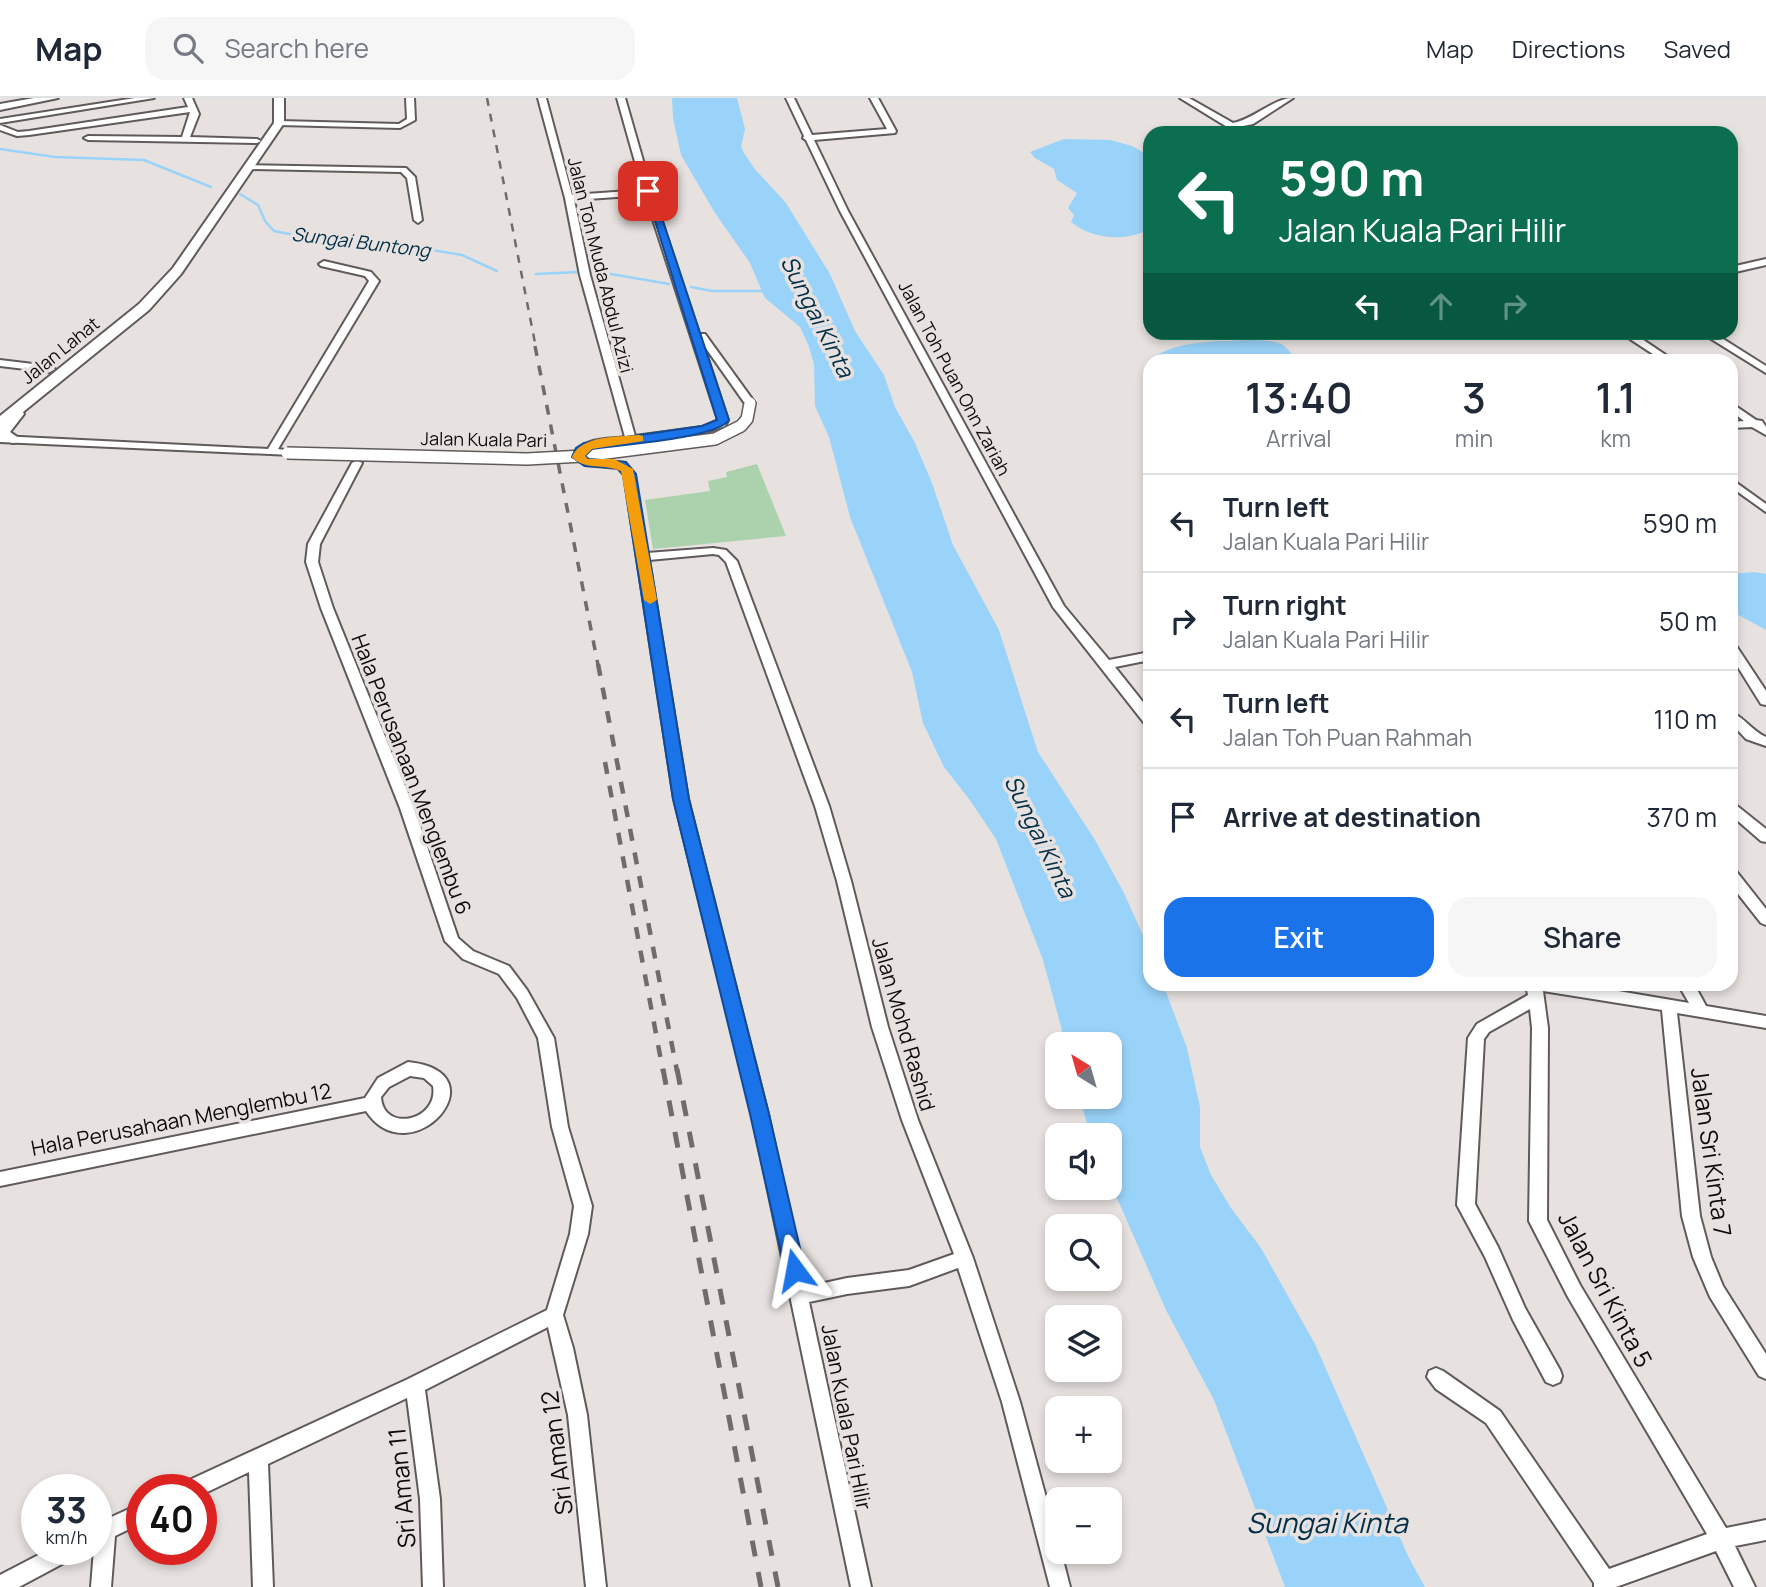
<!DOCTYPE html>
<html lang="en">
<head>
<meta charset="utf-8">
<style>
  :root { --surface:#fff; --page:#f6f6f7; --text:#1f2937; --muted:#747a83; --line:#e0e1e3; --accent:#1a73e8 }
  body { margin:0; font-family:Manrope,sans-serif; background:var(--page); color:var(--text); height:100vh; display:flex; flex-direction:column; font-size:26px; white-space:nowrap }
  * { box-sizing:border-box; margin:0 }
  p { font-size:23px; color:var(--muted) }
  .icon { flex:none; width:38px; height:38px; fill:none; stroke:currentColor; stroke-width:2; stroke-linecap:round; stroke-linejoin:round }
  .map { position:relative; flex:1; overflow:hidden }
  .sheet { position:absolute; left:1143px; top:256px; width:595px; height:637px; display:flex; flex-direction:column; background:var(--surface); border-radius:21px; box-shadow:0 4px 10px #0003 }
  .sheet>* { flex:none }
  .banner { position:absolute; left:1143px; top:28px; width:595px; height:214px; border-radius:21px; box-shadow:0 4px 10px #0003; background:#0b6e4f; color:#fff; overflow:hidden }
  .needle { width:46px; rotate:323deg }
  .fabs { position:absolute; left:1045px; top:934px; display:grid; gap:14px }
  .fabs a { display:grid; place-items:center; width:77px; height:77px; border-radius:14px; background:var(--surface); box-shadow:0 4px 10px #0003; font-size:35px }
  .speed { position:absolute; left:21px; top:1376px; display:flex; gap:14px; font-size:35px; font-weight:700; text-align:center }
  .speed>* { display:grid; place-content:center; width:91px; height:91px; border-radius:50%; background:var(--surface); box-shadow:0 4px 10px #0003; line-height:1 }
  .speed small { font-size:18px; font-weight:400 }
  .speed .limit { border:10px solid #d22; background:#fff; color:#111 }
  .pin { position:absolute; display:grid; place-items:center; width:60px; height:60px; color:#fff; margin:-30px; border-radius:14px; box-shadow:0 4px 10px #0006 }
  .me { position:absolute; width:77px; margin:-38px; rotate:347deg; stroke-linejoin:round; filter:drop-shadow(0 0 5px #0008) }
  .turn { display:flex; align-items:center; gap:24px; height:147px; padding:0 21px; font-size:32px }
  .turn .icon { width:91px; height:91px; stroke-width:2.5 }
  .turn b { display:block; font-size:49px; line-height:60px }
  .lanes { display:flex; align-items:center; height:66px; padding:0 21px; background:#0003; justify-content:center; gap:35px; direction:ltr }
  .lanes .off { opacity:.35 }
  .eta { display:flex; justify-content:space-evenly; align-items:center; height:119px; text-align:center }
  .eta b { font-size:42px; font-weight:600; line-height:49px }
  .button { display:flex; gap:14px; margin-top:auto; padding:14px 21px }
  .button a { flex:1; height:80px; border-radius:21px; background:var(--accent); color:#fff; font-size:28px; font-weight:600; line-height:80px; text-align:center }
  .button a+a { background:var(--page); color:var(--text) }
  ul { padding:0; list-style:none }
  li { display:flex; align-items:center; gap:21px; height:98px; padding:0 21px; border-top:2px solid var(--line) }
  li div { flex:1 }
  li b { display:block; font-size:26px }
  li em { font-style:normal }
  header { display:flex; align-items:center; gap:42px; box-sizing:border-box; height:98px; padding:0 35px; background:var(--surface); border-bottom:2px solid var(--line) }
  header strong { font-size:33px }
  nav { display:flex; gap:38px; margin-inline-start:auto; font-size:24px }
  .search { width:490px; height:63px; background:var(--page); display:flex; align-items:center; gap:18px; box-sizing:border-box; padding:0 24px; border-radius:21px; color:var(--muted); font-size:26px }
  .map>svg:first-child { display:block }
  .green { fill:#abd2ad }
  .water { fill:#9ad3f9 }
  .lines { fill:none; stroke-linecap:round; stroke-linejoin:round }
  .stream { stroke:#9ad3f9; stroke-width:2.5 }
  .minor-casing { stroke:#605b5a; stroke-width:4 }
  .major-casing { stroke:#605b5a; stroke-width:4 }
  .minor { fill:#fff; fill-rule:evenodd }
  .major { fill:#fff; fill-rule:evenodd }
  .rail-far3 { stroke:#706c6b; stroke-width:2.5; stroke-dasharray:8 8; stroke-linecap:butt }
  .rail-far2 { stroke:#706c6b; stroke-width:3.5; stroke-dasharray:10 10; stroke-linecap:butt }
  .rail-far1 { stroke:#706c6b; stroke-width:4.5; stroke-dasharray:12 12; stroke-linecap:butt }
  .rail { stroke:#706c6b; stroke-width:5; stroke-dasharray:16 16; stroke-linecap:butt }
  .minor-bridge-casing { stroke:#605b5a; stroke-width:14; stroke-linecap:butt }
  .minor-bridge { stroke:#fff; stroke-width:11 }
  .route { fill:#1a73e8; stroke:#114b97; stroke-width:2 }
  .slow { fill:#f59e0b }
  .labels { text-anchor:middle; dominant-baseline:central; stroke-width:7; stroke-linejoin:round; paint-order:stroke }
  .far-street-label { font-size:18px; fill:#0e0c0b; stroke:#e7e2e0 }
  .far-water-label { font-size:19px; font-style:italic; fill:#002e47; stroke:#e7e2e0 }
  .street-label { font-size:21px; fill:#0e0c0b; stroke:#e7e2e0 }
  .water-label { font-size:23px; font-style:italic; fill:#002e47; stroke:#e7e2e0 }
  .near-street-label { font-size:24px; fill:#0e0c0b; stroke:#e7e2e0 }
  .near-water-label { font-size:28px; font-style:italic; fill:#002e47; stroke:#e7e2e0 }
</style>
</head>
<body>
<header>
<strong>Map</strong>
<div class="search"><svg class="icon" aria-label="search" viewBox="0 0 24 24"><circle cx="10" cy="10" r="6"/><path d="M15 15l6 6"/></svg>Search here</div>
<nav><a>Map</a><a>Directions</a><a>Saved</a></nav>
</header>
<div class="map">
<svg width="1766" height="1489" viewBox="0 0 1766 1489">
  <rect width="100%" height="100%" fill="#e7e2e0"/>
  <path class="green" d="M757 366 786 438 653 451 645 402 710 393 708 383 727 379 726 374Z"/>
  <path class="water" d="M672 0H737L745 31 741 48 744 55 754 70 786 105 830 176 855 233 884 277 895 309 915 345 932 385 953 447 999 532 1038 654 1095 742 1124 795 1150 853V886H1163L1187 950 1200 1009V1049L1211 1077 1231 1110 1261 1150 1315 1246 1409 1460 1425 1489H1285L1214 1302 1166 1212 1110 1084V1038H1091L1079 999H1110V947H1066L1043 862 996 741 969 701 944 669 923 625 912 574 850 419 829 339 815 308 814 266 808 246 800 229 765 200 750 165 715 115 681 57 673 20Z
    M1064 41 1110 42 1132 48 1150 58 1147 75 1150 102 1144 112 1149 122 1148 132C1123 144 1092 141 1071 124L1074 117 1068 110 1077 95 1057 82 1054 71 1035 60 1030 54Z
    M1250 242C1273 243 1283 241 1296 262H1151C1175 241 1219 244 1250 242Z
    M1754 474 1766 476V532L1731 513V476Z"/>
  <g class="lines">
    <path class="stream" d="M0 51 55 59 144 62 211 89
      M240 96 258 107 265 123 274 133 304 139 403 147 462 157 497 173
      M593 173 669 186
      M536 176 578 174
      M691 189 712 193H767"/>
    <defs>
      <path id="minor" d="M135 0H154L0 25V21Z
        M184 0H192L199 16 190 39 257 41 261 43 257 45 88 42 84 40 88 38 182 39 190 14 29 37 17 38 0 32V27L18 34 29 33 188 9Z
        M406 0H414L415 22 400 30 279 27 275 25 279 23 399 26 407 21Z
        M538 0H546L572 97 643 92 617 0H625L652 94 699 236H705L755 305 746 307 703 246 728 322 725 328 704 335 592 350 584 358 588 361 625 365 634 376 647 455 713 450 726 452 737 463 829 708 851 783 888 929 918 1022 973 1160 1020 1304 1057 1440V1454H1061L1070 1489H1050L1002 1304 958 1170 909 1188 847 1196 809 1204 871 1489H851L752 1016 674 701 624 377 618 370 585 367 573 359C581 339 606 342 625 339L580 177 565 100ZM645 97 718 322 702 329 635 338 590 177 574 102ZM713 456 719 457 726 464 815 708 837 783 872 929 902 1022 954 1156 909 1172 847 1180 806 1189 768 1016 688 701 649 462Z
        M786 0H794L812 37 887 31 870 0H878L896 33 895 35 814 42 848 113 1064 508 1109 562 1150 554V562L1115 569 1150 613V627L1145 626 1053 509 840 113 806 42 803 40 804 38Z
        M1180 0H1189L1233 25C1254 21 1274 0 1293 0L1253 26 1238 29 1247 35H1237Z
        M246 67 406 70 415 79 422 122 418 125 414 122 407 80 401 74 249 71H246Z
        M1766 161V167L1731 175V169Z
        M324 163 371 174 379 183 278 351 291 353V357L0 344V338L268 351 369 183 365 178 321 168 319 166Z
        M1700 234H1712L1766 268V275Z
        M1630 237H1636L1673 262H1662L1630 241Z
        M0 262 50 268 55 271 50 274 0 268Z
        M1731 305 1756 322 1762 323 1766 329V337L1752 329 1731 330V324L1744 323 1731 313Z
        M357 362 362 365 320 446 318 464 333 510 414 710 458 840 473 853 509 868 527 892 554 940 568 1029 592 1108 588 1136 563 1217 573 1250 587 1317 606 1489H586L568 1317 548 1229 425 1292 440 1401 443 1489H423L420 1401 407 1300 268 1366 273 1489H253L249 1374 201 1397V1391H182L185 1384 408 1281 547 1212 570 1136 574 1108 552 1029 538 940 517 900 499 876 463 861 445 843 400 710 321 510 306 464 308 446 352 365Z
        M1731 381 1766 406V414L1731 389Z
        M1731 545 1735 546 1766 593V607L1761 606 1731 558Z
        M1731 614C1744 619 1752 633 1766 639V648L1746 641 1731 625Z
        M1731 705 1736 707 1766 731V744L1761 743 1731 717Z
        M1731 772 1736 773 1766 811V827L1761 825 1731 787Z
        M1518 886H1577L1689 905 1678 886H1694L1706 908 1766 918V930L1677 915 1700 1118 1711 1159 1723 1188 1766 1256V1281L1759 1278 1710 1199 1693 1159 1682 1118 1662 912 1543 893 1548 930 1547 1122 1580 1187 1726 1430 1766 1422V1442L1735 1448 1755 1489H1734L1716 1453 1616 1489H1594V1485L1486 1325 1436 1291 1427 1279 1429 1273 1436 1270 1443 1273 1500 1313 1609 1471 1707 1436 1568 1199 1529 1123 1532 930 1530 911 1489 934 1484 941 1475 1106 1498 1149 1525 1210 1560 1272 1562 1278 1560 1284 1553 1287 1546 1284 1513 1222 1485 1159 1457 1107 1468 940 1477 926 1528 897 1527 892 1521 890Z
        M408 964C505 974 410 1080 366 1013L0 1088V1074L365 1000 378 980ZM410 978 424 980 433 988C439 1023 383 1035 381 999L389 989Z
        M142 1405V1425L115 1438 111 1489H91L94 1451H96V1426Z
        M50 1451H80L77 1458 19 1489H0V1477Z"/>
      <path id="major" d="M34 0H58L0 12V6Z
        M274 0H284V25L181 176 149 212 23 314 24 316 10 334 20 341 18 344 13 345 0 341V318L139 206 173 170 274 25Z"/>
    </defs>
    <use href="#minor" class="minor-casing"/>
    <use href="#major" class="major-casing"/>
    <use href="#minor" class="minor"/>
    <use href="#major" class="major"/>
    <path class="rail-far3" d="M487 0 536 250"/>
    <path class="rail-far2" d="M535 248 598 567"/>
    <path class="rail-far1" d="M598 566 677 973
      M605 664 663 973"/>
    <path class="rail" d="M663 971 761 1489
      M677 971 778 1489"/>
    <defs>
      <path id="minor-bridge" d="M287 355 527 361 583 358 715 341 741 328 747 321 750 305"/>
    </defs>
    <use href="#minor-bridge" class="minor-bridge-casing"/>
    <use href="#minor-bridge" class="minor-bridge"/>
  </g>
  <path class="route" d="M645 91 653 93 729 322C718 340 617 347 592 351L585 358 589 361 626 364 636 376 689 701 769 1016 805 1172 802 1179 795 1181 788 1179 785 1172 750 1016 673 701 623 376 618 370 585 368 572 359 576 350 584 345 702 328 717 322Z"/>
  <path class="slow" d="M639 337 643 338V343L592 351 585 358 588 361H614L633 371 657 502 650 506 644 502 621 373C604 365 585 373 572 359 581 337 619 339 639 337Z"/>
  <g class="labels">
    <g class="far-street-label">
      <text transform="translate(601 167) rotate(76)">Jalan Toh Muda Abdul Azizi</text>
      <text transform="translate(60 252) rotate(-39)">Jalan Lahat</text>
      <text transform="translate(955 280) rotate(62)">Jalan Toh Puan Onn Zariah</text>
      <text transform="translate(484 341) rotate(1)">Jalan Kuala Pari</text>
    </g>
    <g class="far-water-label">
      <text transform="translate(361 144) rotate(7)">Sungai Buntong</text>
    </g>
    <g class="street-label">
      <text transform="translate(412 676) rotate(69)">Hala Perusahaan Menglembu 6</text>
      <text transform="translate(904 926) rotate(74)">Jalan Mohd Rashid</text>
      <text transform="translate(181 1021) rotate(-11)">Hala Perusahaan Menglembu 12</text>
      <text transform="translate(847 1319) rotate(79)">Jalan Kuala Pari Hilir</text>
    </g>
    <g class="water-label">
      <text transform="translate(818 218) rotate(63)">Sungai Kinta</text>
      <text transform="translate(1041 738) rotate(64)">Sungai Kinta</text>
    </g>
    <g class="near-street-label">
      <text transform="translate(1712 1054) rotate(82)">Jalan Sri Kinta 7</text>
      <text transform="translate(1606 1191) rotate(62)">Jalan Sri Kinta 5</text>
      <text transform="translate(556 1355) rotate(-97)">Sri Aman 12</text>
      <text transform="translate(401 1390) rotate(-95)">Sri Aman 11</text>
    </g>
    <g class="near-water-label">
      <text x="1327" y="1424">Sungai Kinta</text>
    </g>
  </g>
</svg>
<div class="fabs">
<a><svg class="needle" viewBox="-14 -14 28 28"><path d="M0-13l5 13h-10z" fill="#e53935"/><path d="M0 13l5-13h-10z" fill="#747a83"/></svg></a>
<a><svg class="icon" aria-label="sound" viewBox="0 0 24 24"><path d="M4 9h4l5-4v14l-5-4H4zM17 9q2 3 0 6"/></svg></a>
<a><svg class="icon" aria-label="search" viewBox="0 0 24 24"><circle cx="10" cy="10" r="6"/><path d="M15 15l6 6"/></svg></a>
<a><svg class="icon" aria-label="layers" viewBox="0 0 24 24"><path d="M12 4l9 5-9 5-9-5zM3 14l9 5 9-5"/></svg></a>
<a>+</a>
<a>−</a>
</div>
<div class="speed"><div>33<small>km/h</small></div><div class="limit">40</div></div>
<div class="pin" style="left:648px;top:93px;background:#d93025"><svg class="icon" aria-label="arrive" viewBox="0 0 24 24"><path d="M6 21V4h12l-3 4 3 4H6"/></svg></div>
<svg class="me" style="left:795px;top:1172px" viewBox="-20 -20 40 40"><path d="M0-17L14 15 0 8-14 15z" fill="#1a73e8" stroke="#fff" stroke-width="4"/></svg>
<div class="banner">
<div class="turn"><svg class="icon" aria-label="left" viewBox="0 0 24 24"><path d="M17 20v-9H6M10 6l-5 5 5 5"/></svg><div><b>590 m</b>Jalan Kuala Pari Hilir</div></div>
<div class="lanes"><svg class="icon" aria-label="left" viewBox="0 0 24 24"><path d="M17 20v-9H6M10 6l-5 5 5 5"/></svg><svg class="icon off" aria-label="ahead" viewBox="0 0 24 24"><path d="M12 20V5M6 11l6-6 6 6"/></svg><svg class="icon off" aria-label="right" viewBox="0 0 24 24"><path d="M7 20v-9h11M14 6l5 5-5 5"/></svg></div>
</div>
<section class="sheet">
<div class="eta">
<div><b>13:40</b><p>Arrival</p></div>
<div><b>3</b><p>min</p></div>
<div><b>1.1</b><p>km</p></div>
</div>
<ul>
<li><svg class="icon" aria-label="left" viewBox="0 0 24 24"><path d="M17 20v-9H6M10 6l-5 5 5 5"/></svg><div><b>Turn left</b><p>Jalan Kuala Pari Hilir</p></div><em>590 m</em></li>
<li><svg class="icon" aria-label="right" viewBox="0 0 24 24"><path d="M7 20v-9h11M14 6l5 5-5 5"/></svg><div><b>Turn right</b><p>Jalan Kuala Pari Hilir</p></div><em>50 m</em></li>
<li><svg class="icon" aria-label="left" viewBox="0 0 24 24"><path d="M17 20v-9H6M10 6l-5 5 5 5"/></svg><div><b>Turn left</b><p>Jalan Toh Puan Rahmah</p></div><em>110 m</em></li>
<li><svg class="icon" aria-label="arrive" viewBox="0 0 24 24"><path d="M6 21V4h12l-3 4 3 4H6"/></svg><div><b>Arrive at destination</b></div><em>370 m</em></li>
</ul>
<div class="button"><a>Exit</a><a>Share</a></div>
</section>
</div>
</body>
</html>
